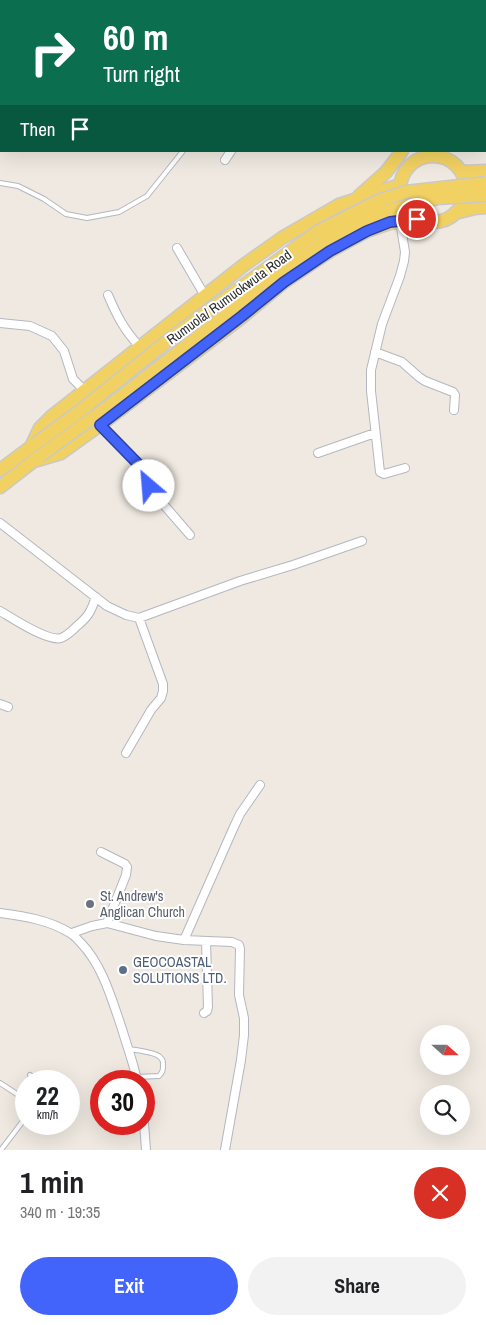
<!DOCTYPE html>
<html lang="en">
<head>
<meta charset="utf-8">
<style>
  :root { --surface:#fff; --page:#f2f2f2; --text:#202124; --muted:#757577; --accent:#4264fb }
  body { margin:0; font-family:"Archivo Narrow",sans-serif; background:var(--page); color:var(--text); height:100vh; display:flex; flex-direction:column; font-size:19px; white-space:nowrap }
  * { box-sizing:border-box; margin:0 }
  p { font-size:16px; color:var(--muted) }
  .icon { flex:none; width:28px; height:28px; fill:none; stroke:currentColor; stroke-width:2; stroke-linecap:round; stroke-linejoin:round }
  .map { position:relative; height:1150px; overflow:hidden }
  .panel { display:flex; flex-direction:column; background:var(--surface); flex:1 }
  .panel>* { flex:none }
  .hud { position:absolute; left:0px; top:0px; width:486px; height:152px; box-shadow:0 5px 20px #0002; background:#0b6e4f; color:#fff; overflow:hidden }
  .needle { width:32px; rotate:111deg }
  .buttons { position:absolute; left:420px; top:1025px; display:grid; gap:10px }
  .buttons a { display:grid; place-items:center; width:50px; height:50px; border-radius:50%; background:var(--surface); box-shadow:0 5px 20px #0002; font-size:25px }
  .speed { position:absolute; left:15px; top:1070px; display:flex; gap:10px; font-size:25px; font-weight:700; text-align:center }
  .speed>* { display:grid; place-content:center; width:65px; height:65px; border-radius:50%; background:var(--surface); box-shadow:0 5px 20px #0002; line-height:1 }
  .speed small { font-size:12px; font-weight:400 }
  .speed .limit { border:8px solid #d22; background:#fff; color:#111 }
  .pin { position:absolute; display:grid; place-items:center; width:42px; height:42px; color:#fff; margin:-21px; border:2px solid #fff; border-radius:50%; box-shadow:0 1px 5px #0007 }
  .me { position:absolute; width:55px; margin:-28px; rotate:333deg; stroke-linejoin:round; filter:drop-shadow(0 0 4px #0008) }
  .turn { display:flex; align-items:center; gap:18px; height:105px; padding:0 20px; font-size:22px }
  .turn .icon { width:65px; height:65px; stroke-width:2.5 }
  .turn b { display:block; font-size:35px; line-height:42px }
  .then { display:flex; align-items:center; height:48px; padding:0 20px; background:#0003; gap:10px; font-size:19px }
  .round { display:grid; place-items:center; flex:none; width:52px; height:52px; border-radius:26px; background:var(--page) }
  .summary { display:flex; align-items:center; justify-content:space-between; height:85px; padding:0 20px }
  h1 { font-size:30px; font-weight:700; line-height:38px }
  .primary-button { display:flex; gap:10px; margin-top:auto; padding:10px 20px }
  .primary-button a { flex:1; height:58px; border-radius:30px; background:var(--accent); color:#fff; font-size:20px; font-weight:700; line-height:58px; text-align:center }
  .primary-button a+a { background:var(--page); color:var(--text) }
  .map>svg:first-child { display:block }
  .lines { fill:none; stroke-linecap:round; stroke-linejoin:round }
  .service-casing { stroke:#b4b7c1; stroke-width:6 }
  .minor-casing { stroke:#b4b7c1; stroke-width:10 }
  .primary-casing { stroke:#c9c9c9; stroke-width:15 }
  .service { stroke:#fff; stroke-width:4 }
  .minor { stroke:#fff; stroke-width:8 }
  .primary { stroke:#f2d163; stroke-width:12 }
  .primary-bridge-casing { stroke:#c9c9c9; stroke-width:15; stroke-linecap:butt }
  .primary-bridge { stroke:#f2d163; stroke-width:12 }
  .route-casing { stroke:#2b41a3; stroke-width:12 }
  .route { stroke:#4264fb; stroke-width:9 }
  .worship-dot { fill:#6b7280; stroke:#fff; stroke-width:2 }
  .service-dot { fill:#5c6f8a; stroke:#fff; stroke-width:2 }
  .labels { text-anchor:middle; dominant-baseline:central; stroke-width:4; stroke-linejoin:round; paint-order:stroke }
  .street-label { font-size:14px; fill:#2e2e2e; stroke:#fff }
  .worship-label { font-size:14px; fill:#5b616d; stroke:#fff; text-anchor:start }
  .service-label { font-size:14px; fill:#4e5e75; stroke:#fff; text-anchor:start }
</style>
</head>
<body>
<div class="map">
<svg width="486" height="1150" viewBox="0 0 486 1150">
  <rect width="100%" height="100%" fill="#efe9e1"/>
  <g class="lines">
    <defs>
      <path id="service" d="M148 1V0
        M250 1 251 0
        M287 1V0
        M0 85 1 84
        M0 183 18 186 44 199 66 214 87 218 119 212 147 196 183 151
        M128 1049C136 1050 155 1052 160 1057 163 1060 163 1061 163 1065 163 1070 163 1072 159 1076L136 1077
        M30 1075 38 1081
        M0 1083 26 1100
        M1 1150 26 1117"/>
      <path id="minor" d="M57 1V0
        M0 2 1 3
        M485 48 486 50
        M485 88 486 87
        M225 160 231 151
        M400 221 405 252 404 261 400 276 382 324 371 370V391L380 472 384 474 405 468
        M177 248 205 296
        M108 295C117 316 124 330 140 347
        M0 323 30 326 52 336 64 351 73 379 85 391
        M375 352 402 362 419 377 425 381 453 392 455 395 454 410
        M100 425 144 470C148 476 148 484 151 490L190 535
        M318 453 375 433
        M0 523 107 606 126 615 139 618 240 581 293 565 362 541
        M0 611C12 618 48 642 61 638 67 636 73 630 77 626 89 616 91 611 96 597
        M0 704 8 707
        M126 753 151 710 161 698 163 691V684L139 618
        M101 852 125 864 127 867 126 875 107 923
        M0 913C24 916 49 920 70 933 74 935 78 940 81 943 103 966 112 1000 122 1029 127 1046 134 1064 137 1081
        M72 933 92 926 107 923 156 936 184 940 232 942 239 945 240 949 239 995 244 1018V1035L241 1060 225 1150
        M184 940 233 829 240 814 260 785
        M204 1013 207 1011 208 1007 206 941
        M144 1123 146 1150"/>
      <path id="primary" d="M355 0 356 1
        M366 0 367 1
        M485 143 486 144
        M400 189a33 33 0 1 1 66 0a33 33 0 1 1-66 0Z
        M462 172 486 171
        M359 196 386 172 402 151
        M455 213 475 208 486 207
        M31 447 40 428 51 417 244 265 282 238 339 205 400 185
        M34 461 61 453 100 425 242 317 284 282 330 251 367 231 390 223 417 219
        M0 470 35 444
        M0 487 40 456"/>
    </defs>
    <use href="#service" class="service-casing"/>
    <use href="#minor" class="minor-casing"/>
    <use href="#primary" class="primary-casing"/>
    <use href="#service" class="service"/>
    <use href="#minor" class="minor"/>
    <use href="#primary" class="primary"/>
    <defs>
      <path id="primary-bridge" d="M35 444 76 414 175 335 317 232 378 201 406 192 486 183
        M40 456 110 405 249 297 328 239 379 213 399 208 438 198 486 195"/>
    </defs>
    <use href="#primary-bridge" class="primary-bridge-casing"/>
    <use href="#primary-bridge" class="primary-bridge"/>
  </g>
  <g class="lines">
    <defs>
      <path id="route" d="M149 486 144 470 100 425 242 316 284 282 330 251 367 231 390 222 417 219"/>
    </defs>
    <use href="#route" class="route-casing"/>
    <use href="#route" class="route"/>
  </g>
  <circle class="worship-dot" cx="90" cy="904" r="5"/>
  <circle class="service-dot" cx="123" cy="970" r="5"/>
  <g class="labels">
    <g class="street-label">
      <text transform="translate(229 297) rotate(-36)">Rumuola/ Rumuokwuta Road</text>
    </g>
    <g class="worship-label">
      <text x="100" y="896">St. Andrew's<tspan x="100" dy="16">Anglican Church</tspan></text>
    </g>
    <g class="service-label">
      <text x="133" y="962">GEOCOASTAL<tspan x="133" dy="16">SOLUTIONS LTD.</tspan></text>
    </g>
  </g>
</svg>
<div class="buttons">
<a><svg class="needle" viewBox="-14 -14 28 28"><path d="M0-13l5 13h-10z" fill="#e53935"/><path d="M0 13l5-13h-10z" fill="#757577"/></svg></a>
<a><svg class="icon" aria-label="search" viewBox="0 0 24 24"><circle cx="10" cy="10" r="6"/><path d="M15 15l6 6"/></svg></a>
</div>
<div class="speed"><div>22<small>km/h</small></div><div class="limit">30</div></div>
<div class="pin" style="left:417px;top:219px;background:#d93025"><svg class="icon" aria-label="arrive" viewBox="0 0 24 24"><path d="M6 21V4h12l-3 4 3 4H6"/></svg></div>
<svg class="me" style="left:149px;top:486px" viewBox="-20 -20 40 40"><circle r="19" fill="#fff"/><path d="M0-13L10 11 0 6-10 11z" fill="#4264fb"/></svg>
<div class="hud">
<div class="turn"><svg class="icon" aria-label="right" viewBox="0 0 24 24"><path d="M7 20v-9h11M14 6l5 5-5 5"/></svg><div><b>60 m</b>Turn right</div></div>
<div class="then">Then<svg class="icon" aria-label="arrive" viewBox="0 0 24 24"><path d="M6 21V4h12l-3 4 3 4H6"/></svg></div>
</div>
</div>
<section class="panel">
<div class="summary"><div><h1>1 min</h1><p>340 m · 19:35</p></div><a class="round" style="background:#d93025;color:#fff"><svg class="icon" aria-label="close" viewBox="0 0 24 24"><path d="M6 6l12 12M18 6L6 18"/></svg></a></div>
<div class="primary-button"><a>Exit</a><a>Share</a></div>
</section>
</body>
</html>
